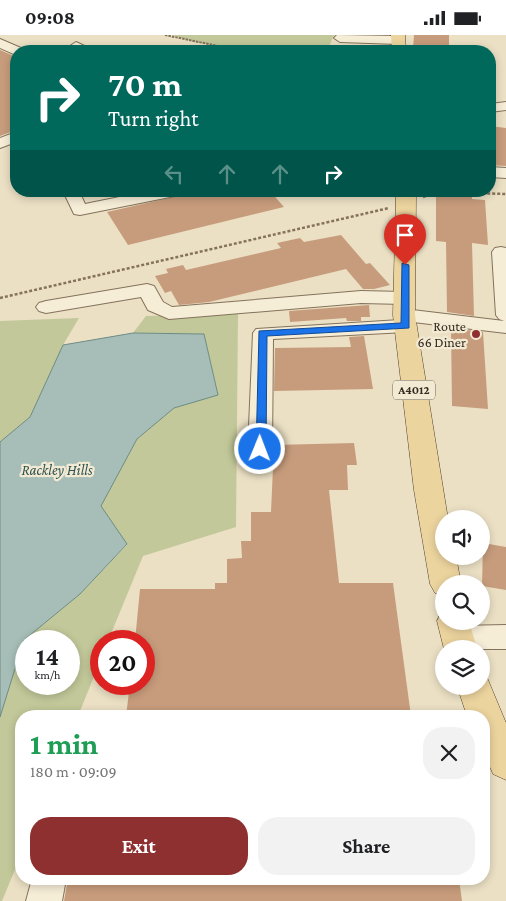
<!DOCTYPE html>
<html lang="en">
<head>
<meta charset="utf-8">
<style>
  :root { --surface:#fff; --page:#f2f2f2; --text:#202124; --muted:#757577; --accent:#8f3030 }
  body { margin:0; font-family:"Crimson Pro",serif; background:var(--page); color:var(--text); height:100vh; display:flex; flex-direction:column; font-size:19px; white-space:nowrap }
  * { box-sizing:border-box; margin:0 }
  p { font-size:16px; color:var(--muted) }
  .icon { flex:none; width:28px; height:28px; fill:none; stroke:currentColor; stroke-width:2; stroke-linecap:round; stroke-linejoin:round }
  .map { position:relative; flex:1; overflow:hidden }
  .panel { position:absolute; left:15px; top:675px; width:475px; height:175px; display:flex; flex-direction:column; background:var(--surface); border-radius:20px; box-shadow:0 2px 8px #0003 }
  .panel>* { flex:none }
  .guide { position:absolute; left:10px; top:10px; width:486px; height:152px; border-radius:20px; box-shadow:0 2px 8px #0003; background:#00695c; color:#fff; overflow:hidden }
  .buttons { position:absolute; left:435px; top:475px; display:grid; gap:10px }
  .buttons a { display:grid; place-items:center; width:55px; height:55px; border-radius:50%; background:var(--surface); box-shadow:0 2px 8px #0003; font-size:25px }
  .speed { position:absolute; left:15px; top:595px; display:flex; gap:10px; font-size:25px; font-weight:700; text-align:center }
  .speed>* { display:grid; place-content:center; width:65px; height:65px; border-radius:50%; background:var(--surface); box-shadow:0 2px 8px #0003; line-height:1 }
  .speed small { font-size:12px; font-weight:400 }
  .speed .limit { border:8px solid #d22; background:#fff; color:#111 }
  .pin { position:absolute; display:grid; place-items:center; width:42px; height:42px; color:#fff; margin:-51px -21px; border-radius:50% 50% 50% 0; rotate:-45deg; box-shadow:0 0 5px #0007 }
  .pin .icon { rotate:45deg }
  .me { position:absolute; width:55px; margin:-28px; rotate:1deg; stroke-linejoin:round; filter:drop-shadow(0 0 4px #0008) }
  .turn { display:flex; align-items:center; gap:18px; height:105px; padding:0 15px; font-size:22px }
  .turn .icon { width:65px; height:65px; stroke-width:2.5 }
  .turn b { display:block; font-size:35px; line-height:42px }
  .lanes { display:flex; align-items:center; height:48px; padding:0 15px; background:#0003; justify-content:center; gap:25px; direction:ltr }
  .lanes .off { opacity:.35 }
  .round { display:grid; place-items:center; flex:none; width:52px; height:52px; border-radius:20px; background:var(--page) }
  .head { display:flex; align-items:center; justify-content:space-between; height:85px; padding:0 15px }
  h1 { font-size:30px; font-weight:700; line-height:38px; color:#1e9e55 }
  .primary-button { display:flex; gap:10px; margin-top:auto; padding:10px 15px }
  .primary-button a { flex:1; height:58px; border-radius:20px; background:var(--accent); color:#fff; font-size:20px; font-weight:700; line-height:58px; text-align:center }
  .primary-button a+a { background:var(--page); color:var(--text) }
  .status { display:flex; justify-content:space-between; align-items:center; height:35px; padding:0 25px; background:var(--surface); direction:ltr }
  .status svg { height:14px; fill:currentColor }
  .map>svg:first-child { display:block }
  .green { fill:#c2c899; fill-rule:evenodd }
  .water { fill:#a6beb7; stroke:#6d8c84 }
  .building { fill:#c79c7c }
  .lines { fill:none; stroke-linecap:round; stroke-linejoin:round }
  .minor-casing { stroke:#84725c; stroke-width:2 }
  .major-casing { stroke:#524030; stroke-width:1 }
  .path-far1 { stroke:#84725c; stroke-width:2; stroke-dasharray:2.5 1; stroke-linecap:butt }
  .path { stroke:#84725c; stroke-width:2.5; stroke-dasharray:3 2; stroke-linecap:butt }
  .minor { fill:#f6edd7; fill-rule:evenodd }
  .major { fill:#ecd49e; fill-rule:evenodd }
  .route { fill:#1a73e8; stroke:#114b97 }
  .poi-dot { fill:#8f3030; stroke:#f3ead3; stroke-width:2 }
  .labels { text-anchor:middle; dominant-baseline:central; stroke-width:4.5; stroke-linejoin:round; paint-order:stroke }
  .shield { fill:#f3ead3; stroke:#6e6455; stroke-width:1 }
  .shield-label { font-size:12px; font-weight:bold; fill:#352a1f }
  .poi-label { font-size:14px; fill:#352a1f; stroke:#f3ead3; text-anchor:end }
  .water-label { font-size:15px; font-style:italic; fill:#2f5452; stroke:#f3ead3 }
</style>
</head>
<body>
<div class="status"><b>09:08</b><svg viewBox="0 0 49 12"><path d="M0 12V9h3v3zM5 12V6h3v6zM10 12V3h3v9zM15 12V0h3v12zM26 1h20v11H26zM47 4h2v5h-2z"/></svg></div>
<div class="map">
<svg width="506" height="866" viewBox="0 0 506 866">
  <rect width="100%" height="100%" fill="#ebe0c4"/>
  <path class="green" d="M172 0H334L327 16C277 16 219 17 172 0Z
    M238 279 236 492 143 521 108 606H101V624L78 681H21V820L2 866H0V682L24 605 80 559 127 510 101 471 137 404 174 373 218 359 204 299 133 298 146 281ZM26 606H69V649H26Z
    M79 283 63 310 30 382 0 407V286Z"/>
  <path class="water" d="M133 298 204 299 218 360 174 373 137 404 101 471 127 509 80 559 24 605 0 682V407L30 382 63 310Z"/>
  <path class="building" d="M414 0H449V16H419V14H413Z
    M0 15 16 22V95L0 101Z
    M490 91 506 93V131L490 130Z
    M217 156H270L284 172 128 210 107 177 191 158 194 162Z
    M447 160 472 161V164L485 165 488 210 472 208 474 281 447 277 446 207 436 206V162H447Z
    M341 200 366 229 370 228 390 250 374 254H363L346 234 209 267 179 270 171 256 165 258 155 241 168 238 166 234 183 230 186 235 281 213 277 208 300 203 304 207Z
    M369 270 370 282H361V286H347L346 283 290 287 289 276Z
    M451 293 483 297 488 374 452 371Z
    M364 301 373 354 274 356 275 313 351 312 349 302Z
    M354 408 357 430H347L348 455H329L339 548H393L411 681H126L130 649H144V606H135L140 554H215V548H227V524L242 523 241 506H251V477H271L274 410Z
    M483 508 506 512V555L482 551Z
    M68 844H459L462 866H64Z"/>
  <g class="lines">
    <defs>
      <path id="minor" d="M337 0 398 1 404 5 398 9 340 7 334 3Z
        M0 4 21 13 22 16H16V20L0 13Z
        M76 7 95 16C87 17 76 18 70 11Z
        M506 67V75L490 77V69Z
        M16 97V107L0 113V103Z
        M490 132 506 133V143L490 142Z
        M63 156H79L85 169 149 156H183L175 161 80 180 74 179Z
        M501 212 506 213V298L413 287 416 291 413 295 406 297 273 304 272 415 268 421 260 423 252 421 248 415 253 298 256 294 400 285 394 280 397 276 404 274 504 286 499 284 496 280 492 217 495 213Z
        M147 249 154 251 163 267 172 272 361 256 404 257 411 259 414 263 411 267 404 269 361 268 169 284 148 275 141 262 46 278 39 276 36 272 39 268 46 266Z
        M506 590V614H453L447 612 443 603 447 594 457 591Z
        M32 844H66L62 866H26Z"/>
      <path id="major" d="M391 0H405L406 16H392Z
        M398 156H414L416 159 415 280 448 484H444V521H456L461 549H444V561L435 558 430 549 414 455 393 280 396 159Z
        M442 576H444V586H469L477 614H444L437 586Z
        M481 638 486 640 506 688V745L493 739 484 718V681H467L457 651H481Z"/>
    </defs>
    <use href="#minor" class="minor-casing"/>
    <use href="#major" class="major-casing"/>
    <path class="path-far1" d="M165 0 218 11 262 16"/>
    <path class="path" d="M378 156 388 161
      M423 162 439 157 506 159
      M0 263 389 173"/>
    <use href="#minor" class="minor"/>
    <use href="#major" class="major"/>
  </g>
  <path class="route" d="M402 228 409 230V293L267 301 266 414 260 418 256 417 259 296 401 288Z"/>
  <circle class="poi-dot" cx="476" cy="299" r="5"/>
  <g class="labels">
    <rect class="shield" x="393" y="345.5" width="42" height="19" rx="4"/>
    <g class="shield-label">
      <text x="414" y="355">A4012</text>
    </g>
    <g class="poi-label">
      <text x="466" y="291">Route<tspan x="466" dy="16">66 Diner</tspan></text>
    </g>
    <g class="water-label">
      <text x="57" y="435">Rackley Hills</text>
    </g>
  </g>
</svg>
<div class="buttons">
<a><svg class="icon" aria-label="sound" viewBox="0 0 24 24"><path d="M4 9h4l5-4v14l-5-4H4zM17 9q2 3 0 6"/></svg></a>
<a><svg class="icon" aria-label="search" viewBox="0 0 24 24"><circle cx="10" cy="10" r="6"/><path d="M15 15l6 6"/></svg></a>
<a><svg class="icon" aria-label="layers" viewBox="0 0 24 24"><path d="M12 4l9 5-9 5-9-5zM3 14l9 5 9-5"/></svg></a>
</div>
<div class="speed"><div>14<small>km/h</small></div><div class="limit">20</div></div>
<div class="pin" style="left:405px;top:230px;background:#d93025"><svg class="icon" aria-label="arrive" viewBox="0 0 24 24"><path d="M6 21V4h12l-3 4 3 4H6"/></svg></div>
<svg class="me" style="left:260px;top:414px" viewBox="-20 -20 40 40"><circle r="17" fill="#1a73e8" stroke="#fff" stroke-width="3"/><path d="M0-11L8 9 0 5-8 9z" fill="#fff"/></svg>
<div class="guide">
<div class="turn"><svg class="icon" aria-label="right" viewBox="0 0 24 24"><path d="M7 20v-9h11M14 6l5 5-5 5"/></svg><div><b>70 m</b>Turn right</div></div>
<div class="lanes"><svg class="icon off" aria-label="left" viewBox="0 0 24 24"><path d="M17 20v-9H6M10 6l-5 5 5 5"/></svg><svg class="icon off" aria-label="ahead" viewBox="0 0 24 24"><path d="M12 20V5M6 11l6-6 6 6"/></svg><svg class="icon off" aria-label="ahead" viewBox="0 0 24 24"><path d="M12 20V5M6 11l6-6 6 6"/></svg><svg class="icon" aria-label="right" viewBox="0 0 24 24"><path d="M7 20v-9h11M14 6l5 5-5 5"/></svg></div>
</div>
<section class="panel">
<div class="head"><div><h1>1 min</h1><p>180 m · 09:09</p></div><a class="round"><svg class="icon" aria-label="close" viewBox="0 0 24 24"><path d="M6 6l12 12M18 6L6 18"/></svg></a></div>
<div class="primary-button"><a>Exit</a><a>Share</a></div>
</section>
</div>
</body>
</html>
